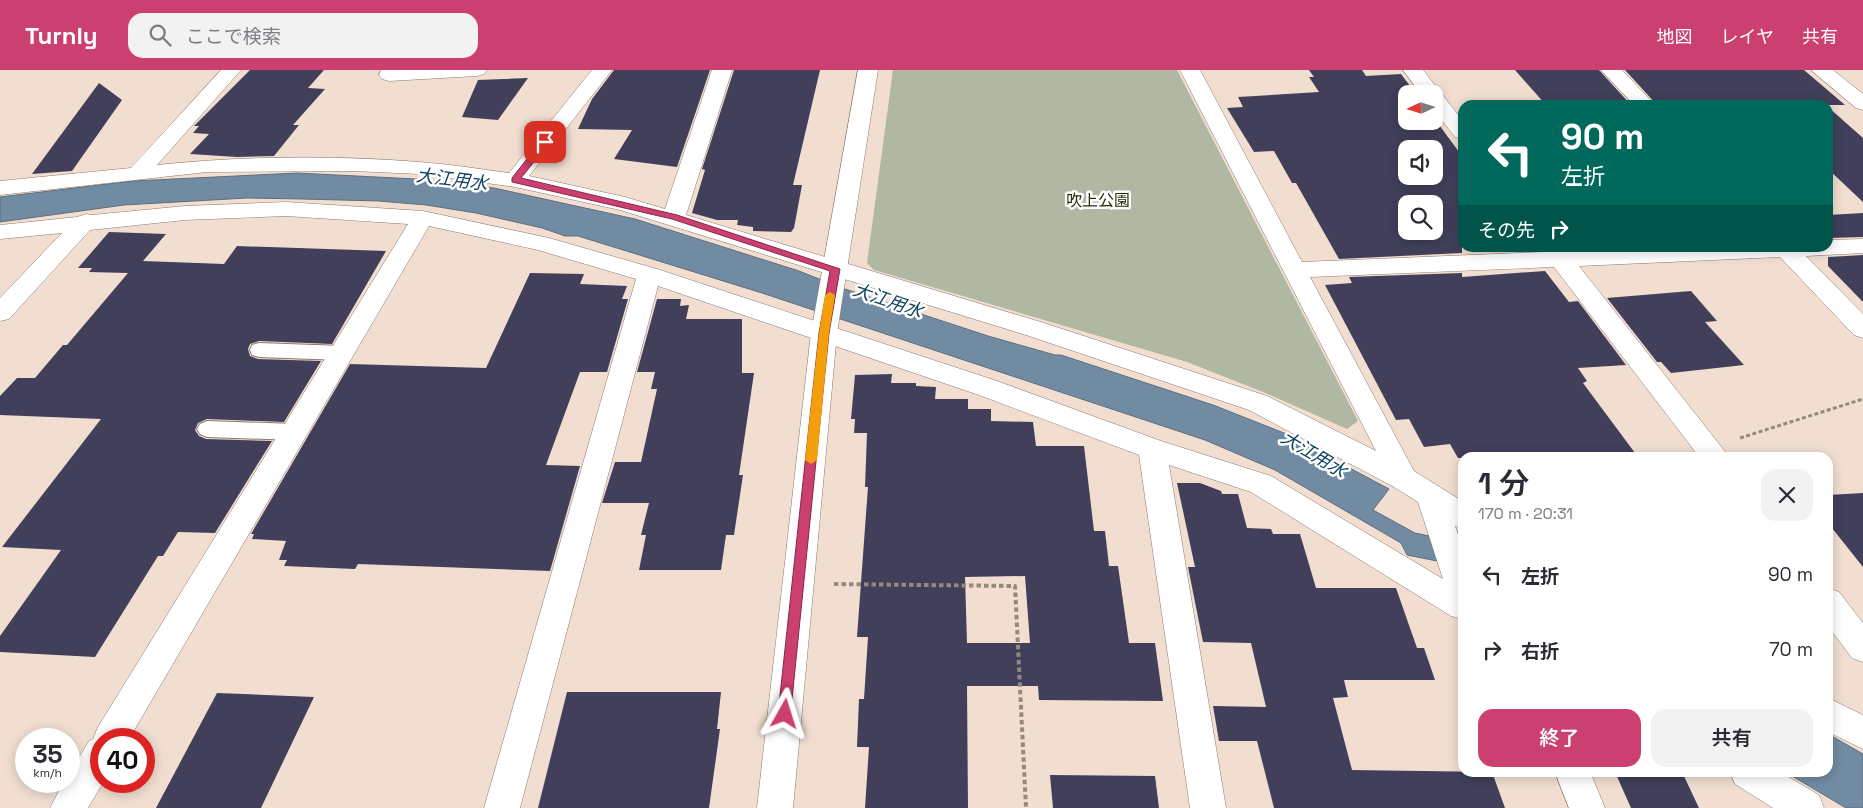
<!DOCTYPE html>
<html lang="ja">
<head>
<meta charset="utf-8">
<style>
  :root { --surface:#fff; --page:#f2f2f3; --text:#2b2b33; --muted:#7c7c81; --accent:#cb3f71 }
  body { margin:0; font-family:"Space Grotesk","Noto Sans JP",sans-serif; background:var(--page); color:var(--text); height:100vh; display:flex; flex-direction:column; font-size:19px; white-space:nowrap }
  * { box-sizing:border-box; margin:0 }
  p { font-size:16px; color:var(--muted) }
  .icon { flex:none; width:28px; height:28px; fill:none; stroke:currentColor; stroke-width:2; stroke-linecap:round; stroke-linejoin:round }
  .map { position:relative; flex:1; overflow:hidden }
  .details { position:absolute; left:1458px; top:382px; width:375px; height:325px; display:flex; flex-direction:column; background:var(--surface); border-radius:15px; box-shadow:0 2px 12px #0003 }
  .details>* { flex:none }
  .top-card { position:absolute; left:1458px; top:30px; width:375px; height:152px; border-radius:15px; box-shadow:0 2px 12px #0003; background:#00695c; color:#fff; overflow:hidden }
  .needle { width:32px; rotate:266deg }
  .buttons { position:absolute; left:1398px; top:15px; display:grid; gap:10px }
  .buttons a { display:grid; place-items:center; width:45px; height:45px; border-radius:10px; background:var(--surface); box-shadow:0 2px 12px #0003; font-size:25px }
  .speed { position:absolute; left:15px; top:658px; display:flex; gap:10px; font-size:25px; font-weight:700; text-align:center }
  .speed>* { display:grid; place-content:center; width:65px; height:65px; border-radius:50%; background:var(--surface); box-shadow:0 2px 12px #0003; line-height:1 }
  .speed small { font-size:12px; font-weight:400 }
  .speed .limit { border:8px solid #d22; background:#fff; color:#111 }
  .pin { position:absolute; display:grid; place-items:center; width:42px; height:42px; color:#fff; margin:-21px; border-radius:10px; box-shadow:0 2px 8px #0006 }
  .me { position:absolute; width:55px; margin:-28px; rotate:6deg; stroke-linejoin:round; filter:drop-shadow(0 0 4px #0008) }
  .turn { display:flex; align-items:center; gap:18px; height:105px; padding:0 20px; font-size:22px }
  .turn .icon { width:65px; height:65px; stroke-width:2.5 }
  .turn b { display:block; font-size:35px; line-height:42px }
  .then { display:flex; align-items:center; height:48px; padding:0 20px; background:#0003; gap:10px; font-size:19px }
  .round { display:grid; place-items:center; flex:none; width:52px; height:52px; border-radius:15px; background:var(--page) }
  .head { display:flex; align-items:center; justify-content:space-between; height:85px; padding:0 20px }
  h1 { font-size:30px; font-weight:600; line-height:38px }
  .button { display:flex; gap:10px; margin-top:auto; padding:10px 20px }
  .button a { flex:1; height:58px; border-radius:15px; background:var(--accent); color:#fff; font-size:20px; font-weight:600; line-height:58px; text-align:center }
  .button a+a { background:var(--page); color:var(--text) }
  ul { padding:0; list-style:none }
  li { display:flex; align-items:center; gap:15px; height:75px; padding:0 20px }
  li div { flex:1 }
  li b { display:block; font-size:19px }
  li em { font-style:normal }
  header { display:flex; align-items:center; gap:30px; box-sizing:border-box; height:70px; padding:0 25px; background:var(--accent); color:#fff }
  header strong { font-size:24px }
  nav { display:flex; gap:28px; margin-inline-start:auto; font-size:18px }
  .search { width:350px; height:45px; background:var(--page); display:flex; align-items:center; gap:12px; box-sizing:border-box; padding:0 18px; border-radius:15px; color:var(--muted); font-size:19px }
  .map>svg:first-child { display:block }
  .green { fill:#b0b7a3 }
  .water { fill:#718ca2; stroke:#5d6e7c }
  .building { fill:#413f5a; fill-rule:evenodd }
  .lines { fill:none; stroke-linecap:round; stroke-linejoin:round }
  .lane-casing { stroke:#8b7a6e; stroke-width:2 }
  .street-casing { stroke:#8b7a6e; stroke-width:1 }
  .secondary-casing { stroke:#8b7a6e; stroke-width:1 }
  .path-far1 { stroke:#95887e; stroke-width:3; stroke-dasharray:4 2.5; stroke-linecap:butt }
  .path { stroke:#95887e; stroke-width:4; stroke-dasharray:4.5 3; stroke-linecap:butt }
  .lane { fill:#fff; fill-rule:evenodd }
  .street { fill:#fff; fill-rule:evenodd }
  .secondary { fill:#fff; fill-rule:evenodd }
  .route { fill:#cb3f71; stroke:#842949 }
  .slow { fill:#f59e0b }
  .labels { text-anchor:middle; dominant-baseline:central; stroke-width:5; stroke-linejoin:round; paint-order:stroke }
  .park-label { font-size:16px; fill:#263008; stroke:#fff }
  .water-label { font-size:18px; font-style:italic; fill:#124363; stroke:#fff }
</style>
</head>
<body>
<header>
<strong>Turnly</strong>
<div class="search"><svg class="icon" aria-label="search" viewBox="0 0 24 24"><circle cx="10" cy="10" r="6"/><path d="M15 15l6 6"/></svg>ここで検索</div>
<nav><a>地図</a><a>レイヤ</a><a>共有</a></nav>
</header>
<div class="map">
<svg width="1863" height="738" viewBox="0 0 1863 738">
  <rect width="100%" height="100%" fill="#f1ded1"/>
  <path class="green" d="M893 0H1177L1358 351 1347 359 1263 322 1187 292 874 200 867 193Z"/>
  <path class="water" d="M297 103 416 109 494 118 635 149 799 201 842 218 988 266 1055 285H1061L1213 335 1284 363 1389 419 1373 440 1415 463 1462 473V496L1407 485 1401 473 1275 400 1205 370 762 223 578 166H565L542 158 476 143 426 135 379 131 302 129 247 128 124 135 0 152V127L133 111Z
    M1828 664 1863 684V738H1846L1787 703 1828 702Z"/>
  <path class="building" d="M250 0H324L308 18 325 19 293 55H299L274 86 237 87 190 84 209 64 193 63 199 56H194Z
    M614 0H710L677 97 614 89 632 60 578 59 592 29Z
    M734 0H820L793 115H802L794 158 791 162 753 161V157L737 155 738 150H717L692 143 705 100 702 99Z
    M1309 0H1362L1366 6 1401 4 1416 24H1406V51H1434V48L1462 86V183L1339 189 1296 113H1292L1274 81 1254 82 1227 38 1243 37 1238 27 1319 22 1309 7H1314ZM1406 79H1434V106H1406ZM1406 134H1434V161H1406Z
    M1515 0H1599L1631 35H1546Z
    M1625 0H1804L1845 35H1657Z
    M528 8 498 50 462 47 478 10Z
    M99 13 122 30 72 101 32 104Z
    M1828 37 1863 68V132L1828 99Z
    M1863 143V167L1828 168V145Z
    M109 162 166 164 143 191 224 194 237 176 386 181 332 274 259 271 250 274 248 279 250 286 258 289 321 291 284 352 207 349 198 353 195 360 199 366 206 369 272 371 215 463 178 462 163 486H158L95 587 0 582V566L61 480 2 477 101 349 0 345V326L17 308H35L63 275H67L128 203 89 202 92 198H78Z
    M1863 185V232L1828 196V187Z
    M1545 201 1569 232 1578 231 1626 295 1578 298 1587 311 1583 313 1635 383 1585 388H1458L1450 374 1424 377 1409 349 1396 350 1325 215 1352 213 1349 207 1462 203V207Z
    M530 203 584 204 580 214 627 216 622 229H628L607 302H580L546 395 580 396 550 501 358 494 355 499 284 496 287 490H279L286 471 252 469 254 464H251L350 294 486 298Z
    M1691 221 1717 251 1705 252 1744 295 1671 303 1661 292H1657L1607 228Z
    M657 229H681L680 236 689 235 686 249H742V303H754L739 405H743L734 465H726L721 500H639L646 465H641L649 433H602L615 392H641L657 319H651L655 302H637Z
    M892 304 891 313H916V316L936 317 935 329H968V339H991V351L1033 352 1036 376H1084L1094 461H1105L1109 496H1118L1129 573H1155L1163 631 1039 630 1038 616H967L968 738H865L869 677H857L859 629H864L868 567H857L868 417H865L867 363H854L855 349H851L855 305ZM1025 506 1030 573H967L965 507Z
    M1177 413H1200L1221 421 1222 424H1238L1247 458 1271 459 1273 464H1300L1316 518H1396L1417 578H1424L1435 610H1344L1348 627 1333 628 1352 700 1492 702 1505 738H1274L1257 671H1219L1213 636 1266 637 1251 573 1203 572 1188 497H1195Z
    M1863 423V497L1828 453V425Z
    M567 622H721L717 659H720L709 738H538Z
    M217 623 314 627 261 738H156Z
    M1615 702H1682L1699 738H1631Z
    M1050 705 1155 706 1159 738H1053Z"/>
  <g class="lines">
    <defs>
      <path id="lane" d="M259 273 342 276 349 278 351 283 349 288 342 290 259 287 252 285 250 280 252 275Z
        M207 351 295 354 302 357 305 362 302 367 295 370 207 367 200 364 197 359 200 354Z"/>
      <path id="street" d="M221 0H241L157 95C243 86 333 85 419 92 449 94 479 99 509 103L592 0H612L529 106 625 127 665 139 712 0H732L686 145 1044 253 1267 326 1376 381 1180 0H1200L1302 192 1543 182 1542 178H1564L1567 181 1652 178H1828V170L1863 169V183L1806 186 1863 244V268L1854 265 1780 187 1579 196 1730 388H1700L1554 197 1310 207 1414 401 1462 431V458L1455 456 1462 476V549L1451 546 1251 422 1169 395 1226 738H1190L1139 385 979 325 658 216 520 738H484L636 209 538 180 429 156 129 669H101V711H104L88 738H50L64 711H69V704L89 671 93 669 98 657 408 154 286 146 185 150 90 160 9 249 0 251V228L62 163 0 169V155L77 147 86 144 92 145 185 136 286 132 423 141 549 168 657 199 833 257 997 311 1161 371 1271 406 1443 509 1418 432 1394 417 1249 340 1026 265 620 140 515 117 420 104 352 101 207 102 0 125V111L131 98Z
        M381 0H487L484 4 477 6 389 11 382 9 379 5Z
        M1403 0H1423L1462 50V69L1455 67 1434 40V24H1421Z
        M1601 0H1622L1655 35H1634Z
        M1811 0H1833L1863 24V40L1856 38Z
        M1828 518 1839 522 1863 553V592L1852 588 1828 556Z
        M1828 628 1863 645V679L1828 662Z
        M1555 702H1590L1605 738H1569Z
        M1730 702H1780L1819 725 1824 738H1773L1735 714Z"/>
      <path id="secondary" d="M858 0H878L837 263 793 738H757L811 263Z"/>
    </defs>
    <use href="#lane" class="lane-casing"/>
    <use href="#street" class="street-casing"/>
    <use href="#secondary" class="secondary-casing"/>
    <path class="path-far1" d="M1740 368 1863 329"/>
    <path class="path" d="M834 514 1015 516 1026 738"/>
    <use href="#lane" class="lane"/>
    <use href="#street" class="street"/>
    <use href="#secondary" class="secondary"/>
  </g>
  <path class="route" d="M542 70 550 72 521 108 677 145 840 199 829 263 790 649 785 651 780 649 778 644 819 263 830 201 672 149 512 112V108Z"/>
  <path class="slow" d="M830 222 835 225 829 263 817 390 811 394 805 390 819 263 825 225Z"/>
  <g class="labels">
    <g class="park-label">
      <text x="1098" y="130">吹上公園</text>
    </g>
    <g class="water-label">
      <text transform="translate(452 109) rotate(7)">大江用水</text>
      <text transform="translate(888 230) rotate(19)">大江用水</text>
      <text transform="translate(1314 384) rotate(31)">大江用水</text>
    </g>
  </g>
</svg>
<div class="buttons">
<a><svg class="needle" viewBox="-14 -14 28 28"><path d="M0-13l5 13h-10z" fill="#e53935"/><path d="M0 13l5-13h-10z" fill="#7c7c81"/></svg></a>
<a><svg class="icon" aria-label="sound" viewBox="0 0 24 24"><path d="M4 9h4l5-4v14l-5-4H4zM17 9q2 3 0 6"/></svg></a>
<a><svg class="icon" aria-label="search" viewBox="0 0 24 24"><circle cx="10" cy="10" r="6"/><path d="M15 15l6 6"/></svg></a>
</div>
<div class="speed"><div>35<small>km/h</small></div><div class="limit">40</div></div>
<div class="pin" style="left:545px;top:72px;background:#d93025"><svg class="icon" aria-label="arrive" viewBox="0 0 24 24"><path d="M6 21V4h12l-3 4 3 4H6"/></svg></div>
<svg class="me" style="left:785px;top:644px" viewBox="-20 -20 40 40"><path d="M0-17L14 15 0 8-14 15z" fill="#cb3f71" stroke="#fff" stroke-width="4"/></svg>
<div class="top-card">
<div class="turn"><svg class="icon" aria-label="left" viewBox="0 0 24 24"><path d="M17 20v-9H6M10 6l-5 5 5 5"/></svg><div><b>90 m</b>左折</div></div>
<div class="then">その先<svg class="icon" aria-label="right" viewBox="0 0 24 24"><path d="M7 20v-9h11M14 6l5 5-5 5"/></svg></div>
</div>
<section class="details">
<div class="head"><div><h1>1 分</h1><p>170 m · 20:31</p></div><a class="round"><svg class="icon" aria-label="close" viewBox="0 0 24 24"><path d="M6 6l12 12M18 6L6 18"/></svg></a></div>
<ul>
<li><svg class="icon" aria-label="left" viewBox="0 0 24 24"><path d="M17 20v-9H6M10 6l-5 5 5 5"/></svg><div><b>左折</b></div><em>90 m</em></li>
<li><svg class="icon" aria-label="right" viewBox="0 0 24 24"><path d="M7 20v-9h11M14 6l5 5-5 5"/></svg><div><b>右折</b></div><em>70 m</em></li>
</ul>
<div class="button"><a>終了</a><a>共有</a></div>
</section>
</div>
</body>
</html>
